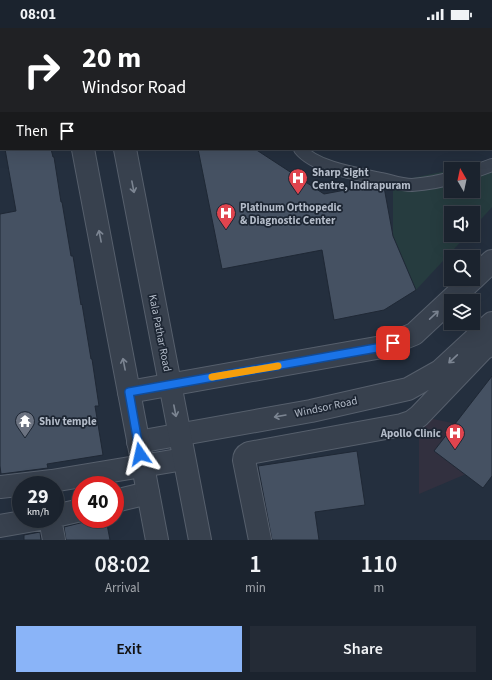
<!DOCTYPE html>
<html lang="en">
<head>
<meta charset="utf-8">
<style>
  :root { --surface:#1b232e; --page:#242b36; --text:#f1f3f6; --muted:#a0a4aa; --line:#39404a; --accent:#8ab4f8 }
  body { margin:0; font-family:"Source Sans 3",sans-serif; background:var(--page); color:var(--text); height:100vh; display:flex; flex-direction:column; font-size:15px; white-space:nowrap }
  * { box-sizing:border-box; margin:0 }
  p { font-size:13px; color:var(--muted) }
  .icon { flex:none; width:22px; height:22px; fill:none; stroke:currentColor; stroke-width:2; stroke-linecap:round; stroke-linejoin:round }
  .map { position:relative; height:512px; overflow:hidden }
  .sheet { display:flex; flex-direction:column; background:var(--surface); flex:1 }
  .sheet>* { flex:none }
  .guide { position:absolute; left:0px; top:0px; width:492px; height:122px; box-shadow:0 4px 16px #0002,0 0 0 1px var(--line); background:#202124; color:#fff; overflow:hidden }
  .needle { width:26px; rotate:351deg }
  .buttons { position:absolute; left:444px; top:134px; display:grid; gap:8px }
  .buttons a { display:grid; place-items:center; width:36px; height:36px; border-radius:0px; background:var(--surface); box-shadow:0 4px 16px #0002,0 0 0 1px var(--line); font-size:20px }
  .speed { position:absolute; left:12px; top:448px; display:flex; gap:8px; font-size:20px; font-weight:700; text-align:center }
  .speed>* { display:grid; place-content:center; width:52px; height:52px; border-radius:50%; background:var(--surface); box-shadow:0 4px 16px #0002,0 0 0 1px var(--line); line-height:1 }
  .speed small { font-size:10px; font-weight:400 }
  .speed .limit { border:6px solid #d22; background:#fff; color:#111 }
  .pin { position:absolute; display:grid; place-items:center; width:34px; height:34px; color:#fff; margin:-17px; border-radius:8px; box-shadow:0 2px 6px #0006 }
  .me { position:absolute; width:44px; margin:-22px; rotate:349deg; stroke-linejoin:round; filter:drop-shadow(0 0 3px #0008) }
  .turn { display:flex; align-items:center; gap:14px; height:84px; padding:0 16px; font-size:18px }
  .turn .icon { width:52px; height:52px; stroke-width:2.5 }
  .turn b { display:block; font-size:28px; line-height:34px }
  .then { display:flex; align-items:center; height:38px; padding:0 16px; background:#0003; gap:8px; font-size:15px }
  .eta { display:flex; justify-content:space-evenly; align-items:center; height:68px; text-align:center }
  .eta b { font-size:24px; font-weight:600; line-height:28px }
  .action { display:flex; gap:8px; margin-top:auto; padding:8px 16px }
  .action a { flex:1; height:46px; border-radius:0px; background:var(--accent); color:#111; font-size:16px; font-weight:600; line-height:46px; text-align:center }
  .action a+a { background:var(--page); color:var(--text) }
  .status { display:flex; justify-content:space-between; align-items:center; height:28px; padding:0 20px; background:var(--surface); direction:ltr }
  .status svg { height:11px; fill:currentColor }
  .map>svg:first-child { display:block }
  .medical { fill:#32303f }
  .green { fill:#263c3f }
  .building { fill:#455162; stroke:#1f2835 }
  .lines { fill:none; stroke-linecap:round; stroke-linejoin:round }
  .service-casing { stroke:#565f6c; stroke-width:14 }
  .minor-casing { stroke:#565f6c; stroke-width:24 }
  .tertiary-casing { stroke:#565f6c; stroke-width:24 }
  .service { stroke:#38414e; stroke-width:12 }
  .minor { stroke:#38414e; stroke-width:22 }
  .tertiary { stroke:#38414e; stroke-width:22 }
  .oneway { stroke:#7c8592 }
  .route-casing { stroke:#114b97; stroke-width:10 }
  .route { stroke:#1a73e8; stroke-width:7 }
  .slow { stroke:#f59e0b; stroke-width:7 }
  .labels { text-anchor:middle; dominant-baseline:central; stroke-width:3.5; stroke-linejoin:round; paint-order:stroke }
  .poi-label { font-size:11px; font-weight:bold; fill:#b4bcc9; stroke:#1d2633; text-anchor:start }
  .street-label { font-size:11px; fill:#b4bcc9; stroke:#1d2633 }
</style>
</head>
<body>
<div class="status"><b>08:01</b><svg viewBox="0 0 49 12"><path d="M0 12V9h3v3zM5 12V6h3v6zM10 12V3h3v9zM15 12V0h3v12zM26 1h20v11H26zM47 4h2v5h-2z"/></svg></div>
<div class="map">
<svg width="492" height="512" viewBox="0 0 492 512">
  <rect width="100%" height="100%" fill="#242f3e"/>
  <path class="medical" d="M419 388 476 400 492 435 419 466Z"/>
  <path class="green" d="M492 134V179L473 200V185H451V207H467L416 262 393 208V154L451 142V163H473V141H457Z"/>
  <path class="building" d="M5 121H51L53 129H54L61 174H62L71 228H73L81 277 82 276 91 331H92L99 378H95L103 427 47 436 48 440 1 446 0 438V186L16 183Z
    M198 121H255L324 166 372 157 384 159 393 208 416 262 384 282 334 292 322 222 222 241Z
    M492 348V448L483 460 434 423Z
    M357 423 365 477 315 484 319 512H272L258 438Z
    M90 491H106L110 512H66L64 499 84 494Z
    M40 504 41 512H24V507Z"/>
  <g class="lines">
    <defs>
      <path id="service" d="M119 0 120 1
        M248 0V1
        M300 121C315 140 358 146 382 151 391 153 402 157 412 157 424 156 439 154 451 150
        M473 144 492 137"/>
      <path id="minor" d="M0 10H1
        M473 251 492 233
        M129 364 382 319 414 306 473 251
        M138 414 311 383 408 361 440 343 492 295
        M0 459 52 453 184 431
        M115 473 148 465
        M55 488 81 482
        M50 491 54 512
        M0 498 40 491
        M260 512 244 432C244 428 245 427 249 425L402 397 411 394 419 388 483 321 492 316"/>
      <path id="tertiary" d="M61 0V1
        M102 0V1
        M83 121 157 512
        M125 121 200 512"/>
    </defs>
    <use href="#service" class="service-casing"/>
    <use href="#minor" class="minor-casing"/>
    <use href="#tertiary" class="tertiary-casing"/>
    <use href="#service" class="service"/>
    <use href="#minor" class="minor"/>
    <use href="#tertiary" class="tertiary"/>
  </g>
  <defs><path id="oneway-shaft" d="M-6 0H5M1.5-3L5.5 0L1.5 3" fill="none" stroke-width="1.6" stroke-linecap="round" stroke-linejoin="round"/></defs>
  <g class="oneway">
    <use href="#oneway-shaft" transform="translate(133 159) rotate(79)"/>
    <use href="#oneway-shaft" transform="translate(100 208) rotate(-101)"/>
    <use href="#oneway-shaft" transform="translate(434 287) rotate(-43)"/>
    <use href="#oneway-shaft" transform="translate(453 331) rotate(137)"/>
    <use href="#oneway-shaft" transform="translate(124 336) rotate(-101)"/>
    <use href="#oneway-shaft" transform="translate(175 383) rotate(79)"/>
    <use href="#oneway-shaft" transform="translate(280 388) rotate(170)"/>
  </g>
  <g class="lines">
    <defs>
      <path id="route" d="M140 426 129 364 382 319 393 315"/>
    </defs>
    <use href="#route" class="route-casing"/>
    <use href="#route" class="route"/>
    <path class="slow" d="M212 349 278 338"/>
  </g>
  <defs>
    <symbol id="hospital-pin" viewBox="-11 -11 22 30"><path d="M0 17L-7.5 6A9.5 9.5 0 1 1 7.5 6Z" fill="#e0444e" stroke="#1d2633"/><path d="M-5-5h3v3.5h4V-5h3V5h-3V1.5h-4V5h-3Z" fill="#fff"/></symbol>
    <symbol id="temple-pin" viewBox="-11 -11 22 30"><path d="M0 17L-7.5 6A9.5 9.5 0 1 1 7.5 6Z" fill="#6b7280" stroke="#1d2633"/><path d="M0-6L5-2H3V0L6.5 2.5H4V6H1.5V3h-3V6H-4V2.5H-6.5L-3 0V-2H-5Z" fill="#fff"/></symbol>
  </defs>
  <g fill-rule="evenodd">
    <use href="#hospital-pin" x="287" y="139" width="22" height="30"/>
    <use href="#hospital-pin" x="215" y="174" width="22" height="30"/>
    <use href="#temple-pin" x="14" y="382" width="22" height="30"/>
    <use href="#hospital-pin" x="444" y="394" width="22" height="30"/>
  </g>
  <g class="labels">
    <g class="poi-label">
      <text x="312" y="144">Sharp Sight<tspan x="312" dy="13">Centre, Indirapuram</tspan></text>
      <text x="240" y="179">Platinum Orthopedic<tspan x="240" dy="13">&amp; Diagnostic Center</tspan></text>
      <text x="39" y="393">Shiv temple</text>
      <text x="441" y="405" text-anchor="end">Apollo Clinic</text>
    </g>
    <g class="street-label">
      <text transform="translate(160 305) rotate(79)">Kala Pathar Road</text>
      <text transform="translate(326 379) rotate(-12)">Windsor Road</text>
    </g>
  </g>
</svg>
<div class="buttons">
<a><svg class="needle" viewBox="-14 -14 28 28"><path d="M0-13l5 13h-10z" fill="#e53935"/><path d="M0 13l5-13h-10z" fill="#a0a4aa"/></svg></a>
<a><svg class="icon" aria-label="sound" viewBox="0 0 24 24"><path d="M4 9h4l5-4v14l-5-4H4zM17 9q2 3 0 6"/></svg></a>
<a><svg class="icon" aria-label="search" viewBox="0 0 24 24"><circle cx="10" cy="10" r="6"/><path d="M15 15l6 6"/></svg></a>
<a><svg class="icon" aria-label="layers" viewBox="0 0 24 24"><path d="M12 4l9 5-9 5-9-5zM3 14l9 5 9-5"/></svg></a>
</div>
<div class="speed"><div>29<small>km/h</small></div><div class="limit">40</div></div>
<div class="pin" style="left:393px;top:315px;background:#d93025"><svg class="icon" aria-label="arrive" viewBox="0 0 24 24"><path d="M6 21V4h12l-3 4 3 4H6"/></svg></div>
<svg class="me" style="left:140px;top:426px" viewBox="-20 -20 40 40"><path d="M0-17L14 15 0 8-14 15z" fill="#1a73e8" stroke="#fff" stroke-width="4"/></svg>
<div class="guide">
<div class="turn"><svg class="icon" aria-label="right" viewBox="0 0 24 24"><path d="M7 20v-9h11M14 6l5 5-5 5"/></svg><div><b>20 m</b>Windsor Road</div></div>
<div class="then">Then<svg class="icon" aria-label="arrive" viewBox="0 0 24 24"><path d="M6 21V4h12l-3 4 3 4H6"/></svg></div>
</div>
</div>
<section class="sheet">
<div class="eta">
<div><b>08:02</b><p>Arrival</p></div>
<div><b>1</b><p>min</p></div>
<div><b>110</b><p>m</p></div>
</div>
<div class="action"><a>Exit</a><a>Share</a></div>
</section>
</body>
</html>
